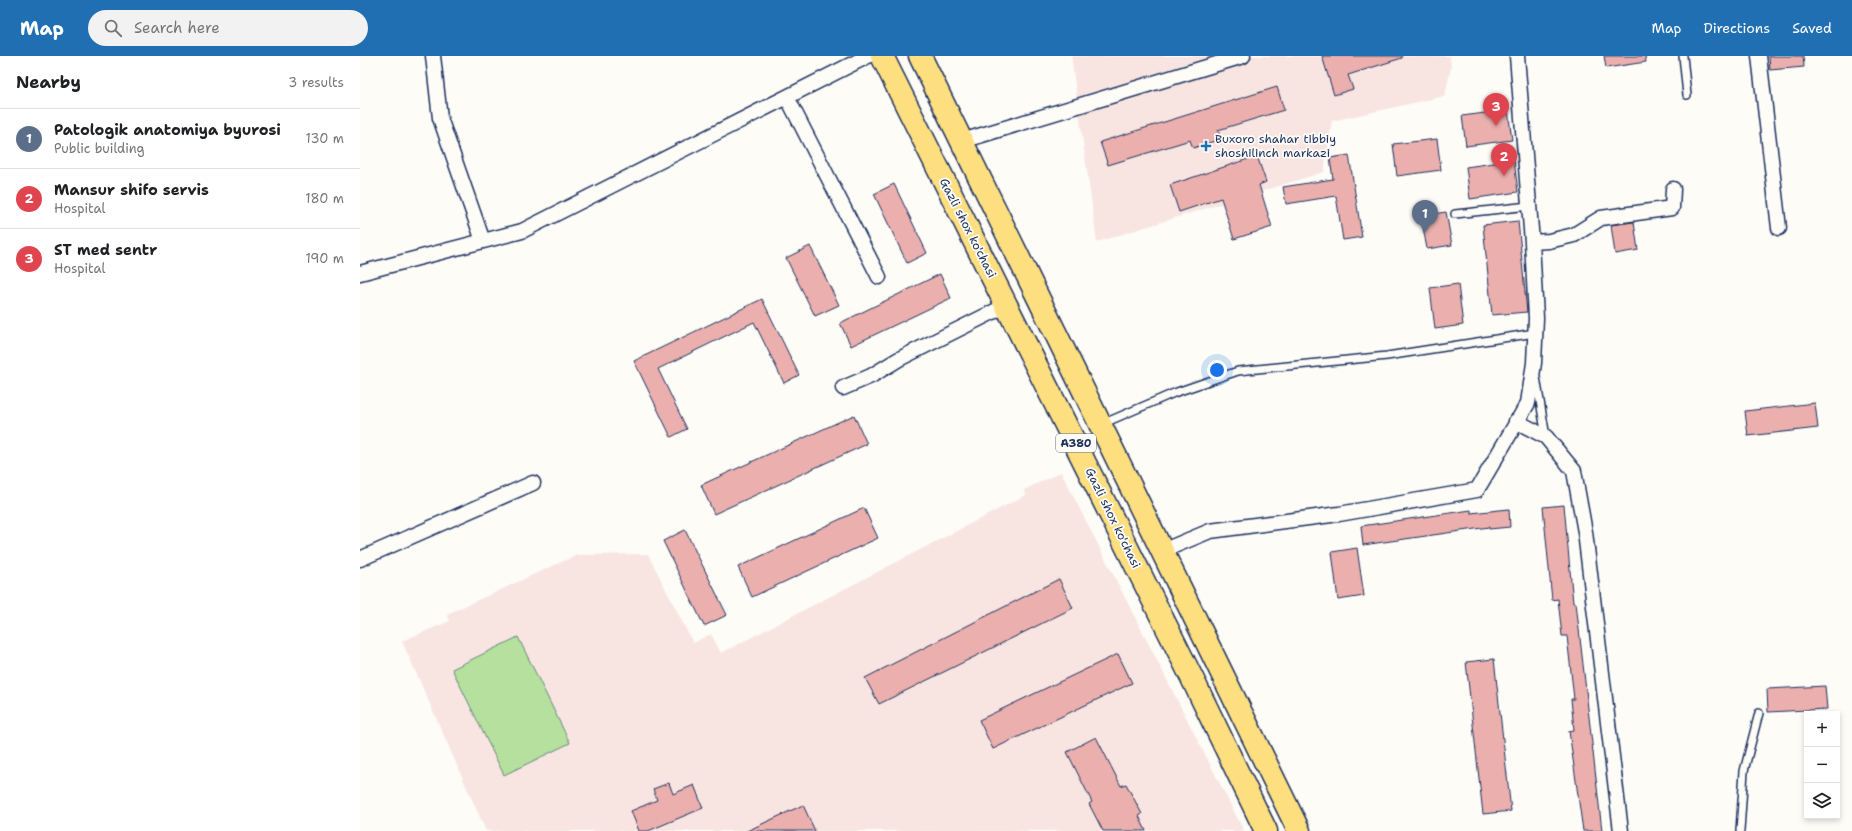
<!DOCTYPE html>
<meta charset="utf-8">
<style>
:root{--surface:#fff;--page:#f2f2f2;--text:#202124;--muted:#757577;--line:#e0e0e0;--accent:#1f6fb2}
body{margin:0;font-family:"Shantell Sans",sans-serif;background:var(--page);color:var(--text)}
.controls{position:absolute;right:12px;bottom:12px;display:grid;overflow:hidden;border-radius:0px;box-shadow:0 2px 6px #0003}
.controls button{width:36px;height:36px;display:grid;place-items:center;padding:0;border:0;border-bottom:1px solid var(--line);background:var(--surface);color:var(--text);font:20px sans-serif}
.you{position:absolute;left:857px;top:314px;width:14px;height:14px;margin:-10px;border:3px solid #fff;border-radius:50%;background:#1a73e8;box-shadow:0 0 0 6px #1a73e833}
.badge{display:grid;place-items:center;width:26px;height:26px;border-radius:50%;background:var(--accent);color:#fff;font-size:13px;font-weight:700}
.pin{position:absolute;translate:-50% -33px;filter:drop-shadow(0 1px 2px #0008)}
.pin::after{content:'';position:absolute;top:21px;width:14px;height:12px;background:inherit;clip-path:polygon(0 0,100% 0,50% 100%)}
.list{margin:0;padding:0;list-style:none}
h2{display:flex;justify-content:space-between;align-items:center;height:52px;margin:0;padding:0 16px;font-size:17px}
h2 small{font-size:13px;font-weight:400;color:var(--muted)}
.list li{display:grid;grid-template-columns:26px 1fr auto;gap:12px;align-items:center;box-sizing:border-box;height:60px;padding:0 16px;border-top:1px solid var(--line)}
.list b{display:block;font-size:15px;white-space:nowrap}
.list p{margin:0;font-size:13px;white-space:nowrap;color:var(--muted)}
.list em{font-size:13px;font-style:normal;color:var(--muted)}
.icon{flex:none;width:22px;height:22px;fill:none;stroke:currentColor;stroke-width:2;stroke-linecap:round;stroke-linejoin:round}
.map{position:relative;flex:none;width:1492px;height:775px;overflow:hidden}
header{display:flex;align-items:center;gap:24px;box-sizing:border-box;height:56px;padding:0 20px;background:var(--accent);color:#fff}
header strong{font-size:19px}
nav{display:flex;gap:22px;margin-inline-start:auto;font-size:14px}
.search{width:280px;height:36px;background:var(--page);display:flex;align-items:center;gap:10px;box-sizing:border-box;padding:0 14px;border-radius:22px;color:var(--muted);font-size:15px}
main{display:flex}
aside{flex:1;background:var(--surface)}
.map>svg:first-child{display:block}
</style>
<header>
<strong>Map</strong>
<div class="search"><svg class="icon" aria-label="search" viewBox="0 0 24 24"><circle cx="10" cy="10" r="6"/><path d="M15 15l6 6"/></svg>Search here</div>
<nav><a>Map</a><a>Directions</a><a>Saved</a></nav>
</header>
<main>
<aside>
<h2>Nearby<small>3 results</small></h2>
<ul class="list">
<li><span class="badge" style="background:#5c6f8a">1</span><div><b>Patologik anatomiya byurosi</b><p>Public building</p></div><em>130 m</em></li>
<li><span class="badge" style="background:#e0444e">2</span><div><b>Mansur shifo servis</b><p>Hospital</p></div><em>180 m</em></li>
<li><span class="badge" style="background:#e0444e">3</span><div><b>ST med sentr</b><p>Hospital</p></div><em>190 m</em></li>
</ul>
</aside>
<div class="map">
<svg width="1492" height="775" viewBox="0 0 1492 775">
<rect width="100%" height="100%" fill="#fdfcf7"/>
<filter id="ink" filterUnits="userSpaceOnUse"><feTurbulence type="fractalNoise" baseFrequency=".025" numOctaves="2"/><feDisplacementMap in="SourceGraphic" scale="8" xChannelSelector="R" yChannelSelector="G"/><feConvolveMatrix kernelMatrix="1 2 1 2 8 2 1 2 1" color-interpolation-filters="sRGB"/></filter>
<g filter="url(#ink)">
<path fill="#f8e5e1" d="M711,0H1090L1091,11L1085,40L972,65L964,116L737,186Z
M701,416L884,775H126L42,585L90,565L87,558L217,499L288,498L333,587L351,578L361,597L666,439L664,434Z"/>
<path fill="#b5e09d" stroke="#68887e" d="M158,581L210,687L144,719L92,613Z"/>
<path fill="#ebb0ad" stroke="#1b2f5e" d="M962,0H1042V2L988,19L993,33L974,39Z
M1244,0H1285L1286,6L1246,12Z
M1409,0H1443L1444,11L1410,14Z
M917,31L924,54L858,74L861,83L833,92L830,84L748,109L740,86Z
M1148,54L1152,84L1106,90L1102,60Z
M1077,83L1081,114L1037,120L1033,88Z
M989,99L1002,181L983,184L976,140L926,148L923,131L973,123L970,102Z
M897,100L906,126L899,129L912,171L874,183L861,142L819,156L810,129Z
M1154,104L1158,136L1110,143L1106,111Z
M534,128L567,197L547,207L514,138Z
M1086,156L1092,189L1067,193L1061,160Z
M1158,165L1167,256L1132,259L1123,169Z
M1274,166L1278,194L1255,198L1251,169Z
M450,190L479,249L455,260L426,202Z
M580,218L591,242L491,290L480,267Z
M1098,228L1103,269L1075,273L1070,232Z
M402,243L439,319L424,327L394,266L298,313L327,373L311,381L274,305Z
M1455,347L1458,372L1388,380L1385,355Z
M494,359L507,388L354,458L341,429Z
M1204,449L1213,547H1216L1242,775H1223L1209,675L1214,674L1211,643H1214L1207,580H1202L1198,543L1192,544L1183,451Z
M504,452L518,482L392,541L378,511Z
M1149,453L1150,471L1129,473V471L1003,489L1001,470L1111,454V457Z
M325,474L367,559L344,570L303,485Z
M997,492L1004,540L978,544L972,496Z
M699,523L713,552L519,648L505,622Z
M758,598L772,627L633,693L619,664Z
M1134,603L1151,755L1123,758L1106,606Z
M1465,630L1467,653L1408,656L1407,633Z
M736,681L761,730L766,728L782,758L779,760L786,775H743L729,748L732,746L707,696Z
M309,727L313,738L334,729L343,752L288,775H279L271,755L297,744L293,733Z
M443,749L455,775H387Z"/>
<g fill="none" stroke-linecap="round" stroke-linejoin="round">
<g stroke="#1b2f5e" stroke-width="10">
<path id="service" d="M1323,0L1327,39
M1095,158L1169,150
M1176,321L1186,381
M742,368L814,337L878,315L1027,300L1175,277
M1380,775L1384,715L1399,657"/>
</g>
<g stroke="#1b2f5e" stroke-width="17">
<path id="minor" d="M73,0L80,62L123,185
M1399,0L1419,172
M427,41L519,221
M602,85L883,0
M1172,186L1189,185L1214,179L1241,162L1312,152L1313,133
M0,217L162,175L508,0
M483,332L511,320L539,303L647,249
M1156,365L1186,381L1214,415L1225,476L1261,775
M802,495L850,475L979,458L1117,434L1168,347L1174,307L1176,262L1172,186L1157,0
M0,503L173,427"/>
</g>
<g stroke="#1b2f5e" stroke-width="25">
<path id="trunk" d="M522,0L832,622L906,775
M560,0L939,775"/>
</g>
<use href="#service" stroke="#fdfcf7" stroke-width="7"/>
<use href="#minor" stroke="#fdfcf7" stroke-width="14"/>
<use href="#trunk" stroke="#fedf80" stroke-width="22"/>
</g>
</g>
<path fill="#1f6fb2" stroke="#fdfcf7" stroke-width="1.5" d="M844 84h4v4h4v4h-4v4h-4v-4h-4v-4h4z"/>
<g text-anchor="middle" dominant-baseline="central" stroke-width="3.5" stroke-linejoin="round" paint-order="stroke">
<rect fill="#fdfcf7" stroke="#5f6c8c" stroke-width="1" x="696" y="378" width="40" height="18" rx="3"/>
<g font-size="11" font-weight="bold" fill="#1b2f5e">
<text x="716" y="387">A380</text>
</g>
<g font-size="12" fill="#1b2f5e" stroke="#fdfcf7" text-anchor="start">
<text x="855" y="83">Buxoro shahar tibbiy<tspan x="855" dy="14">shoshilinch markazi</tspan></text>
</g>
<g font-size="12" fill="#1b2f5e" stroke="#fdfcf7">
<text transform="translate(608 172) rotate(63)">Gazli shox ko'chasi</text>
<text transform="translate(753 462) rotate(64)">Gazli shox ko'chasi</text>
</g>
</g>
</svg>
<div class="controls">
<button>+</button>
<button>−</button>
<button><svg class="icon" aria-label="layers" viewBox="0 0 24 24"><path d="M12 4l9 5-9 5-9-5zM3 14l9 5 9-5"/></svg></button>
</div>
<div class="you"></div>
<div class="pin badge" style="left:1065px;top:177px;background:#5c6f8a">1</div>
<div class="pin badge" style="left:1144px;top:120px;background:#e0444e">2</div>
<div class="pin badge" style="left:1136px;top:70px;background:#e0444e">3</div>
</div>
</main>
